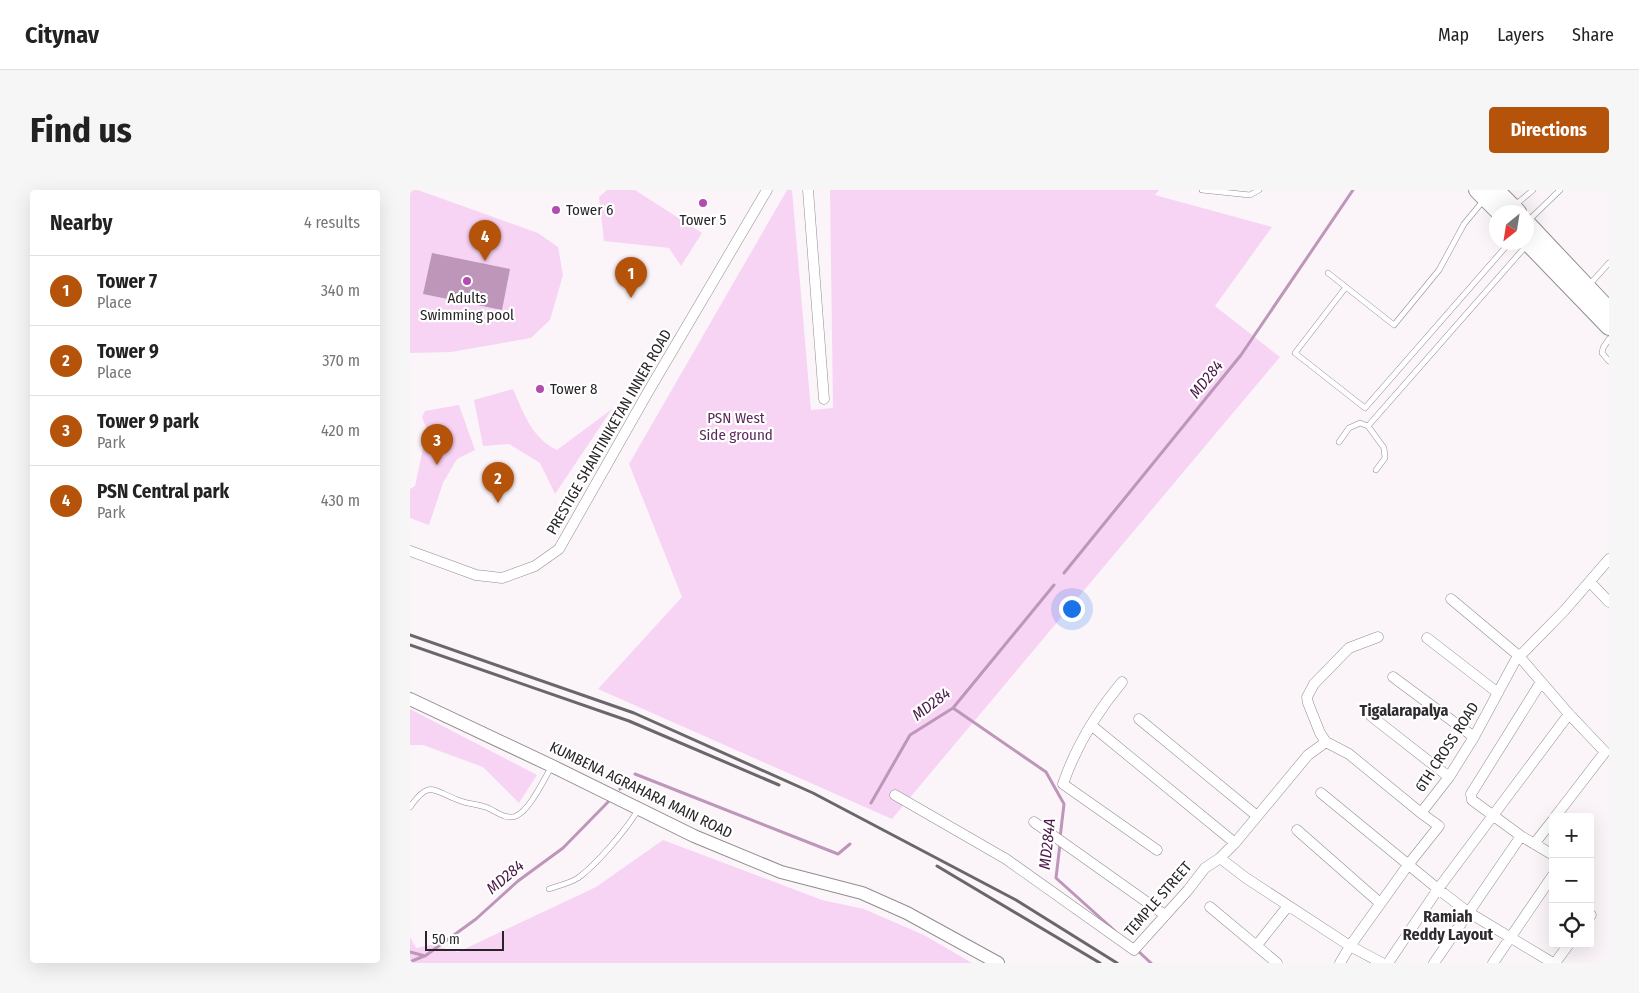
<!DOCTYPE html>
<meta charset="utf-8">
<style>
:root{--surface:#fff;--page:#f6f6f6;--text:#222;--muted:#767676;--line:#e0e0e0;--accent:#b45309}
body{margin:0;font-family:"Fira Sans Condensed",sans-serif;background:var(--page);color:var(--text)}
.controls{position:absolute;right:15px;bottom:15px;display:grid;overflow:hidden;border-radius:5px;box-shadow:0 5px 20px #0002}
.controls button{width:45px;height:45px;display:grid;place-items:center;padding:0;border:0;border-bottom:1px solid var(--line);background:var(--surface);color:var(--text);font:25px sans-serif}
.compass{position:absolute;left:1079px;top:15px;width:45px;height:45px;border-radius:50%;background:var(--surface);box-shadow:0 5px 20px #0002;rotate:210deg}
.scale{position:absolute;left:15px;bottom:12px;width:79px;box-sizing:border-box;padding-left:5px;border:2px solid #272527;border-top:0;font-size:14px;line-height:18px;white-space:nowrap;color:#272527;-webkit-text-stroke:4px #fff;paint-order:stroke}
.you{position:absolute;left:661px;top:418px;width:18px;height:18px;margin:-12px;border:4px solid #fff;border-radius:50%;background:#1a73e8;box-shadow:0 0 0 8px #1a73e833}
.badge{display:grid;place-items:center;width:32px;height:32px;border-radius:50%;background:var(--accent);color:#fff;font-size:16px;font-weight:700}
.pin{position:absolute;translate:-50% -41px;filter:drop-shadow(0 1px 2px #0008)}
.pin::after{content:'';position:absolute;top:26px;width:18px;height:15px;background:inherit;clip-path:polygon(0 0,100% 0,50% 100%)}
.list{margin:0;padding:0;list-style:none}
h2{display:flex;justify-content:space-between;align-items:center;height:65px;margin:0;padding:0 20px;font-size:21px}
h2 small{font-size:16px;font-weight:400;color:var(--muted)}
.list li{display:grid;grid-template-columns:32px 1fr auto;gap:15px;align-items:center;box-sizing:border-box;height:70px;padding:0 20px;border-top:1px solid var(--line)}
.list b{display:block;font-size:19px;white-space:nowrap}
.list p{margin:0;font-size:16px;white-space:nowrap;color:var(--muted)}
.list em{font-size:16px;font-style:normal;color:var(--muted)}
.icon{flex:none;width:28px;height:28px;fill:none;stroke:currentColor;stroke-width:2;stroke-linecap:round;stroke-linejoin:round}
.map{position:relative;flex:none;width:1199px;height:773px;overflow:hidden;border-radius:5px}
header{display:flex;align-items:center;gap:30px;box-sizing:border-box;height:70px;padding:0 25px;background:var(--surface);border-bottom:1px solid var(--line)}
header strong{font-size:24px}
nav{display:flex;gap:28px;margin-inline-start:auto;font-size:18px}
.intro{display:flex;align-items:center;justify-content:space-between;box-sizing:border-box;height:120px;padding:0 30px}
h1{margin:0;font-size:35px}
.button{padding:12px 22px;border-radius:5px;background:var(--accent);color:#fff;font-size:18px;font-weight:700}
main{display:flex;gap:30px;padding:0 30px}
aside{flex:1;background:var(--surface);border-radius:5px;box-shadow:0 5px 20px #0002}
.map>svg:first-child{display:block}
</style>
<header>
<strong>Citynav</strong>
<nav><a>Map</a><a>Layers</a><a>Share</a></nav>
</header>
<div class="intro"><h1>Find us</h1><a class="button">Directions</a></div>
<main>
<aside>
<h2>Nearby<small>4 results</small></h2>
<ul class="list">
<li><span class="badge">1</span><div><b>Tower 7</b><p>Place</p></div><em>340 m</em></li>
<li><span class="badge">2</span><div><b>Tower 9</b><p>Place</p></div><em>370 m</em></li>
<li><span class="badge">3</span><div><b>Tower 9 park</b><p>Park</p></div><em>420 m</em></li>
<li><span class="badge">4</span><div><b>PSN Central park</b><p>Park</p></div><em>430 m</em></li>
</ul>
</aside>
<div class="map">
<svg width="1199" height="773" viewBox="0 0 1199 773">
<rect width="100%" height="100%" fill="#fbf5fa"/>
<path fill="#f7d4f4" d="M0,0H8L128,43L148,57L153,85L140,130L121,148L41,162L0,163Z
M197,0H225L292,43L271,76L259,58L194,51L189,7Z
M377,0H382L401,220L423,218L420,0H749L745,5L862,37L805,116L870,167L482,629L188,499L272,407L219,274Z
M103,199C114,224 122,248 147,260L202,219L145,304L130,273L99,254L73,256L64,210Z
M49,215L65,260L47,269L33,293L19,335L0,328V299L5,296L17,240L12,227L15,221Z
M0,519L127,585L109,613L73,577L13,555H0Z
M253,650L412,710L454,719L514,745L562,773H0V747L6,758L21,755L48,762L186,697Z"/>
<path fill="#bd96ba" d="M22,63L100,79L92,120L13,104Z"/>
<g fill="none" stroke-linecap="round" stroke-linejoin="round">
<path stroke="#bd96ba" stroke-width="3" d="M654,383L831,165L943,0
M543,518L636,582L654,614L650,648
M225,584L428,664L440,654
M210,599L212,598
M461,613L500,545L543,518L644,395
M650,654L646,688L705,741
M727,760L741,773
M0,762L15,766L66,729L108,691L153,658L198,612
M0,772L14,766"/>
<g stroke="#918c90" stroke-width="6">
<path id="service" d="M792,0L840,5L849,0
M1104,16L1123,0
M1117,32L1150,0
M918,83L984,135L1029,80L1054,34L1073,11
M1179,95L1199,73
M936,97L885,163L955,218L1100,52
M1199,171L1192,163L1193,158L1199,149
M958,236L1116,56
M929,252L939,238L950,233L958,236L974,258L975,268L966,280
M0,617C20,589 23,601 48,610C57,614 68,614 78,618C87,622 96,630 106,626C120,620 134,589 142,576
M139,699C148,696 160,693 168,688C187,674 216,640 228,620"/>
</g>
<g stroke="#918c90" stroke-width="11">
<path id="minor" d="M398,0L414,209
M0,361L66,385L92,388L125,376L149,359L238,202L357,0
M1180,392L1199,412
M1041,409L1109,466L1159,524L1195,562L1145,627
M968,447L939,458L904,494L897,507L898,513L910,543L916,552L939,564L1011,623
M1017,448L1088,503
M983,487L1064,547
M712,492C687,522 666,556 653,594L747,660
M1131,492L1061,604L1062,610L1111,646L1143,665
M961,526L1039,587
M729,529L847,626
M681,535L825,653
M911,603L1028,699L1058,722L1143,773
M485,605L596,669L724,760L778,700L795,678L810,668L825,653L898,565L916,552
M624,632L755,725
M887,640L970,713
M1124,654L1143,630
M810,668L836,688L940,756L930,773
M800,717L867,773
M1180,725H1181
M847,755L878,716
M972,773L940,756L998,675L1029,636L1011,623L1039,587L1064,547L1105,471L1154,421L1199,369
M978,773L1028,699L1159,524
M1024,773L1111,646
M1083,773L1143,685
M1145,773L1159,754"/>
</g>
<g stroke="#918c90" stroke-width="14">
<path id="tertiary" d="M0,509L142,576L284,646L371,682L452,703L497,723L588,773"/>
</g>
<g stroke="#918c90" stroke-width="18">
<path id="primary" d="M1067,0L1089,22
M1086,0L1108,22
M1116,32L1199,120
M1116,51L1199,137"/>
</g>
<use href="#service" stroke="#fff" stroke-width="5"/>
<use href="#minor" stroke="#fff" stroke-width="10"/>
<use href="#tertiary" stroke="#fff" stroke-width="12"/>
<use href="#primary" stroke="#fff" stroke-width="16"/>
<path stroke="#6a676a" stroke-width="3" d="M0,445L224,523L403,603L606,710L707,773
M0,455L219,531L369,595
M527,676L690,773"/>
</g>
<g fill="#b34caf" stroke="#fff" stroke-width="2">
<circle cx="293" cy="13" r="5"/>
<circle cx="146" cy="20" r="5"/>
<circle cx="57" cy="91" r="5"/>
<circle cx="130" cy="199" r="5"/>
</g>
<g text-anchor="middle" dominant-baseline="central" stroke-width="4.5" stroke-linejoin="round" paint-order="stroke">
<g font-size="15" fill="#272527" stroke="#fff" text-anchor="start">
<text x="156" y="20">Tower 6</text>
<text x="293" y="30" text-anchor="middle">Tower 5</text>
<text x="57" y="108" text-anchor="middle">Adults<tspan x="57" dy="17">Swimming pool</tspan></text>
<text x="140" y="199">Tower 8</text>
</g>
<g font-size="15" fill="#5b2a59" stroke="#fff">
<text x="326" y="228">PSN West<tspan x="326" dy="17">Side ground</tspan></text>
</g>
<g font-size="15" fill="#272527" stroke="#fff">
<text transform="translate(199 242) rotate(-60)">PRESTIGE SHANTINIKETAN INNER ROAD</text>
<text transform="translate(1037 557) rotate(-57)">6TH CROSS ROAD</text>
<text transform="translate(231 600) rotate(26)">KUMBENA AGRAHARA MAIN ROAD</text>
<text transform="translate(748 709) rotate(-49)">TEMPLE STREET</text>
</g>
<g font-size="16" font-style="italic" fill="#4a1a48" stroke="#fff">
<text transform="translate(796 189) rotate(-51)">MD284</text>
<text transform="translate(521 514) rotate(-37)">MD284</text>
<text transform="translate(637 654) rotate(-84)">MD284A</text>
<text transform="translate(95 687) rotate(-40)">MD284</text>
</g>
<g font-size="16" font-weight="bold" fill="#2f2b2f" stroke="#fff">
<text x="994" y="520">Tigalarapalya</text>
<text x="1038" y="726">Ramiah<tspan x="1038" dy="18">Reddy Layout</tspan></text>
</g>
</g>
</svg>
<div class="controls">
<button>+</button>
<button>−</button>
<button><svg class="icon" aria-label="locate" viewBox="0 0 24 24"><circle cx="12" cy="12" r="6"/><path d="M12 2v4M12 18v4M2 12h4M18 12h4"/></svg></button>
</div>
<svg class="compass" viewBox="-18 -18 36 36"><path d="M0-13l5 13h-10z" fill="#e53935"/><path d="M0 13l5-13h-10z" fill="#767676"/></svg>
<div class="scale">50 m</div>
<div class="you"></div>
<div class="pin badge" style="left:221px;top:108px">1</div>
<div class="pin badge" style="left:88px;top:313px">2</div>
<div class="pin badge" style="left:27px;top:275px">3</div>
<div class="pin badge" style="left:75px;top:71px">4</div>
</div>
</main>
